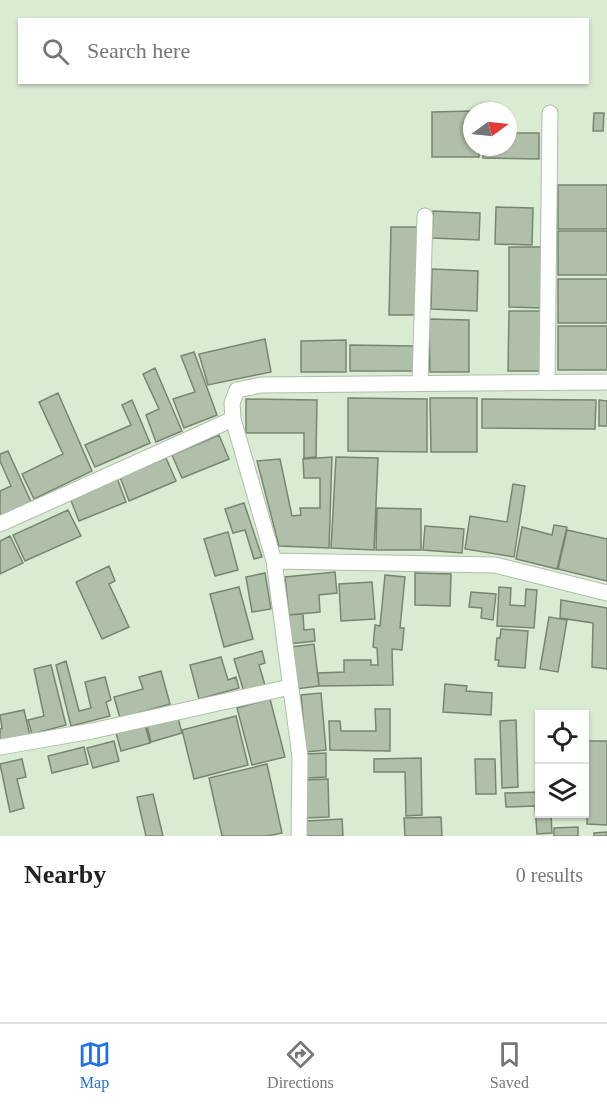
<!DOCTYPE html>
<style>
:root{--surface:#fff;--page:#f2f2f2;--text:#222;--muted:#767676;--line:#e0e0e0;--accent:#1a73e8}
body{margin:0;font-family:"Times New Roman",serif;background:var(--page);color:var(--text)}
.controls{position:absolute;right:18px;bottom:18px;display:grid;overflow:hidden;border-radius:0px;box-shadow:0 2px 4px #0004}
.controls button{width:54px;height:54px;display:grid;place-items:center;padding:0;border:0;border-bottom:2px solid var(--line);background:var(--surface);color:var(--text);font:30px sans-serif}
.compass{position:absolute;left:463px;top:102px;width:54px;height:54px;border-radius:50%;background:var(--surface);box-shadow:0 2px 4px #0004;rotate:75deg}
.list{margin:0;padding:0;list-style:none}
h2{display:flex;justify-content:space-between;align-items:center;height:78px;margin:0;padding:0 24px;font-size:26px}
h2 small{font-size:20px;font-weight:400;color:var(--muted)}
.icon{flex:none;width:33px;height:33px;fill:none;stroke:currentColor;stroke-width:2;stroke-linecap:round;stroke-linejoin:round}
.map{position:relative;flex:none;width:607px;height:836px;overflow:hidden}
.search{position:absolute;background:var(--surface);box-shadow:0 2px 4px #0004;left:18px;right:18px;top:18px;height:66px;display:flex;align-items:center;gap:15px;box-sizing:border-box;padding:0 21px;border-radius:0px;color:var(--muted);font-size:22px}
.sheet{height:186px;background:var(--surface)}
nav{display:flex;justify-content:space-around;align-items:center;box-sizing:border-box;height:84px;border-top:2px solid var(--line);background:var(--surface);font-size:16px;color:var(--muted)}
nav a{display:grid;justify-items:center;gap:3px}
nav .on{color:var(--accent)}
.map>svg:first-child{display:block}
</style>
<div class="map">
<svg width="607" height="836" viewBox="0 0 607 836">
<rect width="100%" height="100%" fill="#daebd4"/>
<path fill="#afbfa9" stroke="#778671" stroke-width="1.5" d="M472,111V147H479V157H432V112Z
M594,113H604L603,131H593Z
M508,133H539V159L483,158V147H508Z
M558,185H607V229H558Z
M496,207L533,208L532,245L495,244Z
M433,211L480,213L479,240L432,238Z
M391,227H418L417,315H389Z
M558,231H607V275H558Z
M509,247H541V308L509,307Z
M432,269L478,271L477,311L431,309Z
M558,279H607V323H558Z
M509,311H541L540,371H508Z
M429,319L469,320V372H430Z
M558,326H607V370H558Z
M265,339L271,372L208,385L199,354Z
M346,340V372H301V341Z
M350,345L415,346L414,371H350Z
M194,352L217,415L184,428L173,399L195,392L181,356Z
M155,368L182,431L156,442L146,415L159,409L143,374Z
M58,393L92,471L34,499L22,474L63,454L39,402Z
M348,398L427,399V452L348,451Z
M430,398H477V452H431Z
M246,399L317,400L316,457L304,458V433H246Z
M482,399L596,400L595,429L482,428Z
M132,400L150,443L95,467L85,445L131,425L122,405Z
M599,400L607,401V426H599Z
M219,435L229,459L182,478L172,455Z
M8,451L31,502L0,517V491L11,486L0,461V454Z
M332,457L329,548L279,546L257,461L280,459L292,516L301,515L300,508H320V478H304L303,459Z
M336,457L378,458L374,550L331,548Z
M166,458L176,481L129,501L120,477Z
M117,478L126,502L79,521L70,498Z
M513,484L525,486L514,557L465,549L470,516L507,522Z
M244,503L262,557L254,559L245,530L233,533L225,509Z
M377,508L421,509V550H376Z
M68,510L81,536L25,561L13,535Z
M554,525L567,527L557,569L516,559L522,527L552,535Z
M425,526L464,529L462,553L423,550Z
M567,530L607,539V581L558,569Z
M228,532L238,570L215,576L204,539Z
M10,536L23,563L0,574V541Z
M109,566L115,581L109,584L129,627L102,639L76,582Z
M335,572L337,593L319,595L320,612L289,615L285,577Z
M265,573L271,609L252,612L246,577Z
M415,573L451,574L450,606L415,605Z
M385,575L405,577L400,628H404L402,650L392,649L393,685L319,686L318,673L344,672V660H371V665H378L377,648L373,647L375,625L380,626Z
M372,582L375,619L341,621L339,584Z
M239,587L253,639L224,647L210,594Z
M499,587L511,588L510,605L525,606L526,589L537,590L534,628L497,626Z
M471,592L496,594L493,620L481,618L482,608L469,607Z
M561,600L607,608V669L592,667L593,623L560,618Z
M303,614L304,630L314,629L315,641L289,644L286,615Z
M549,617L567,620L558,672L540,669Z
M501,629L528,631L525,668L498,666L499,660H495L497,638H500Z
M314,644L319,686L296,689L291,647Z
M262,651L265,663L259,665L265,685L244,692L234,659Z
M221,657L228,680L236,677L239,688L199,699L190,665Z
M66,661L79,711L91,708L85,682L105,677L111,700L106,702L110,716L71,726L56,665Z
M51,665L66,725L32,734L28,720L44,716L34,669Z
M161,671L170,704L120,718L114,697L143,689L139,677Z
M445,684L467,686L466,691L492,693L491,715L443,712Z
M321,693L326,750L306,752L301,695Z
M270,699L285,757L252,765L237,708Z
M375,709H390V751L330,750L329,721H340L341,731H376Z
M24,710L30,736L0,743V729L2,728L0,715Z
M236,716L248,765L194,779L182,730Z
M178,718L182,733L151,742L147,726Z
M516,720L518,787L502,788L500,721Z
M145,725L150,743L121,751L116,733Z
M114,741L119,761L93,768L87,748Z
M588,741H607V825L587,824Z
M84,747L88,764L52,773L48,756Z
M326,753V777L307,778L306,754Z
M421,758L422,815L406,816L405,772H374V759Z
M22,759L26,777L17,779L24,808L10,812L0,764Z
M475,759H495L496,794H476Z
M267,764L282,833L267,836H222L209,778Z
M328,779L329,817L305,818L303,780Z
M540,792V814H551L552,833L537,834L535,806L506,807L505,793Z
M153,794L163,836H146L137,797Z
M441,817L442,836H405L404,818Z
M342,819L343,836H306V821Z
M578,827V836H554V828Z
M607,832V836H594V833Z"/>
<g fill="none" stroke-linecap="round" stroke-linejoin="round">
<g stroke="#aebea8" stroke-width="17">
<path id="street" d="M547,381L550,113
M420,383L425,216
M0,524L233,419
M274,561L495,565L607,593
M0,747L92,731L290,687
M299,836L300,757L274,561L233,419L232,403L237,390L261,385L607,382"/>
</g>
<use href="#street" stroke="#fff" stroke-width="15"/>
</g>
</svg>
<div class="controls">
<button><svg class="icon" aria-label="locate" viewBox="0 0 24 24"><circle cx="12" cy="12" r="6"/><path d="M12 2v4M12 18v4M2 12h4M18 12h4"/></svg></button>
<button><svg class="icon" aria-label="layers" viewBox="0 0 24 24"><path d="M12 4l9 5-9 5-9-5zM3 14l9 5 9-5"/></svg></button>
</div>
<svg class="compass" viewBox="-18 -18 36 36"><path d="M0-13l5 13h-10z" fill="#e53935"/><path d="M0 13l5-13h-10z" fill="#767676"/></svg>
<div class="search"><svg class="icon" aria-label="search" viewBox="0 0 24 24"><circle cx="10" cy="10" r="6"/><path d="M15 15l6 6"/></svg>Search here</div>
</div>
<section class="sheet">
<h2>Nearby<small>0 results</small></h2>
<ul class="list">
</ul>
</section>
<nav>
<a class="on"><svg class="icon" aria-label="map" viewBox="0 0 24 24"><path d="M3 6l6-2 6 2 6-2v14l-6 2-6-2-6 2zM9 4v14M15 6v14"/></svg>Map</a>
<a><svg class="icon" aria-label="directions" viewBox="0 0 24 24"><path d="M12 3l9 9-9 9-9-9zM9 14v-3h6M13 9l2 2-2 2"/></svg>Directions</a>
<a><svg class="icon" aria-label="saved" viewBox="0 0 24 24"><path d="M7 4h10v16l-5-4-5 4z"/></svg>Saved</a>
</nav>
